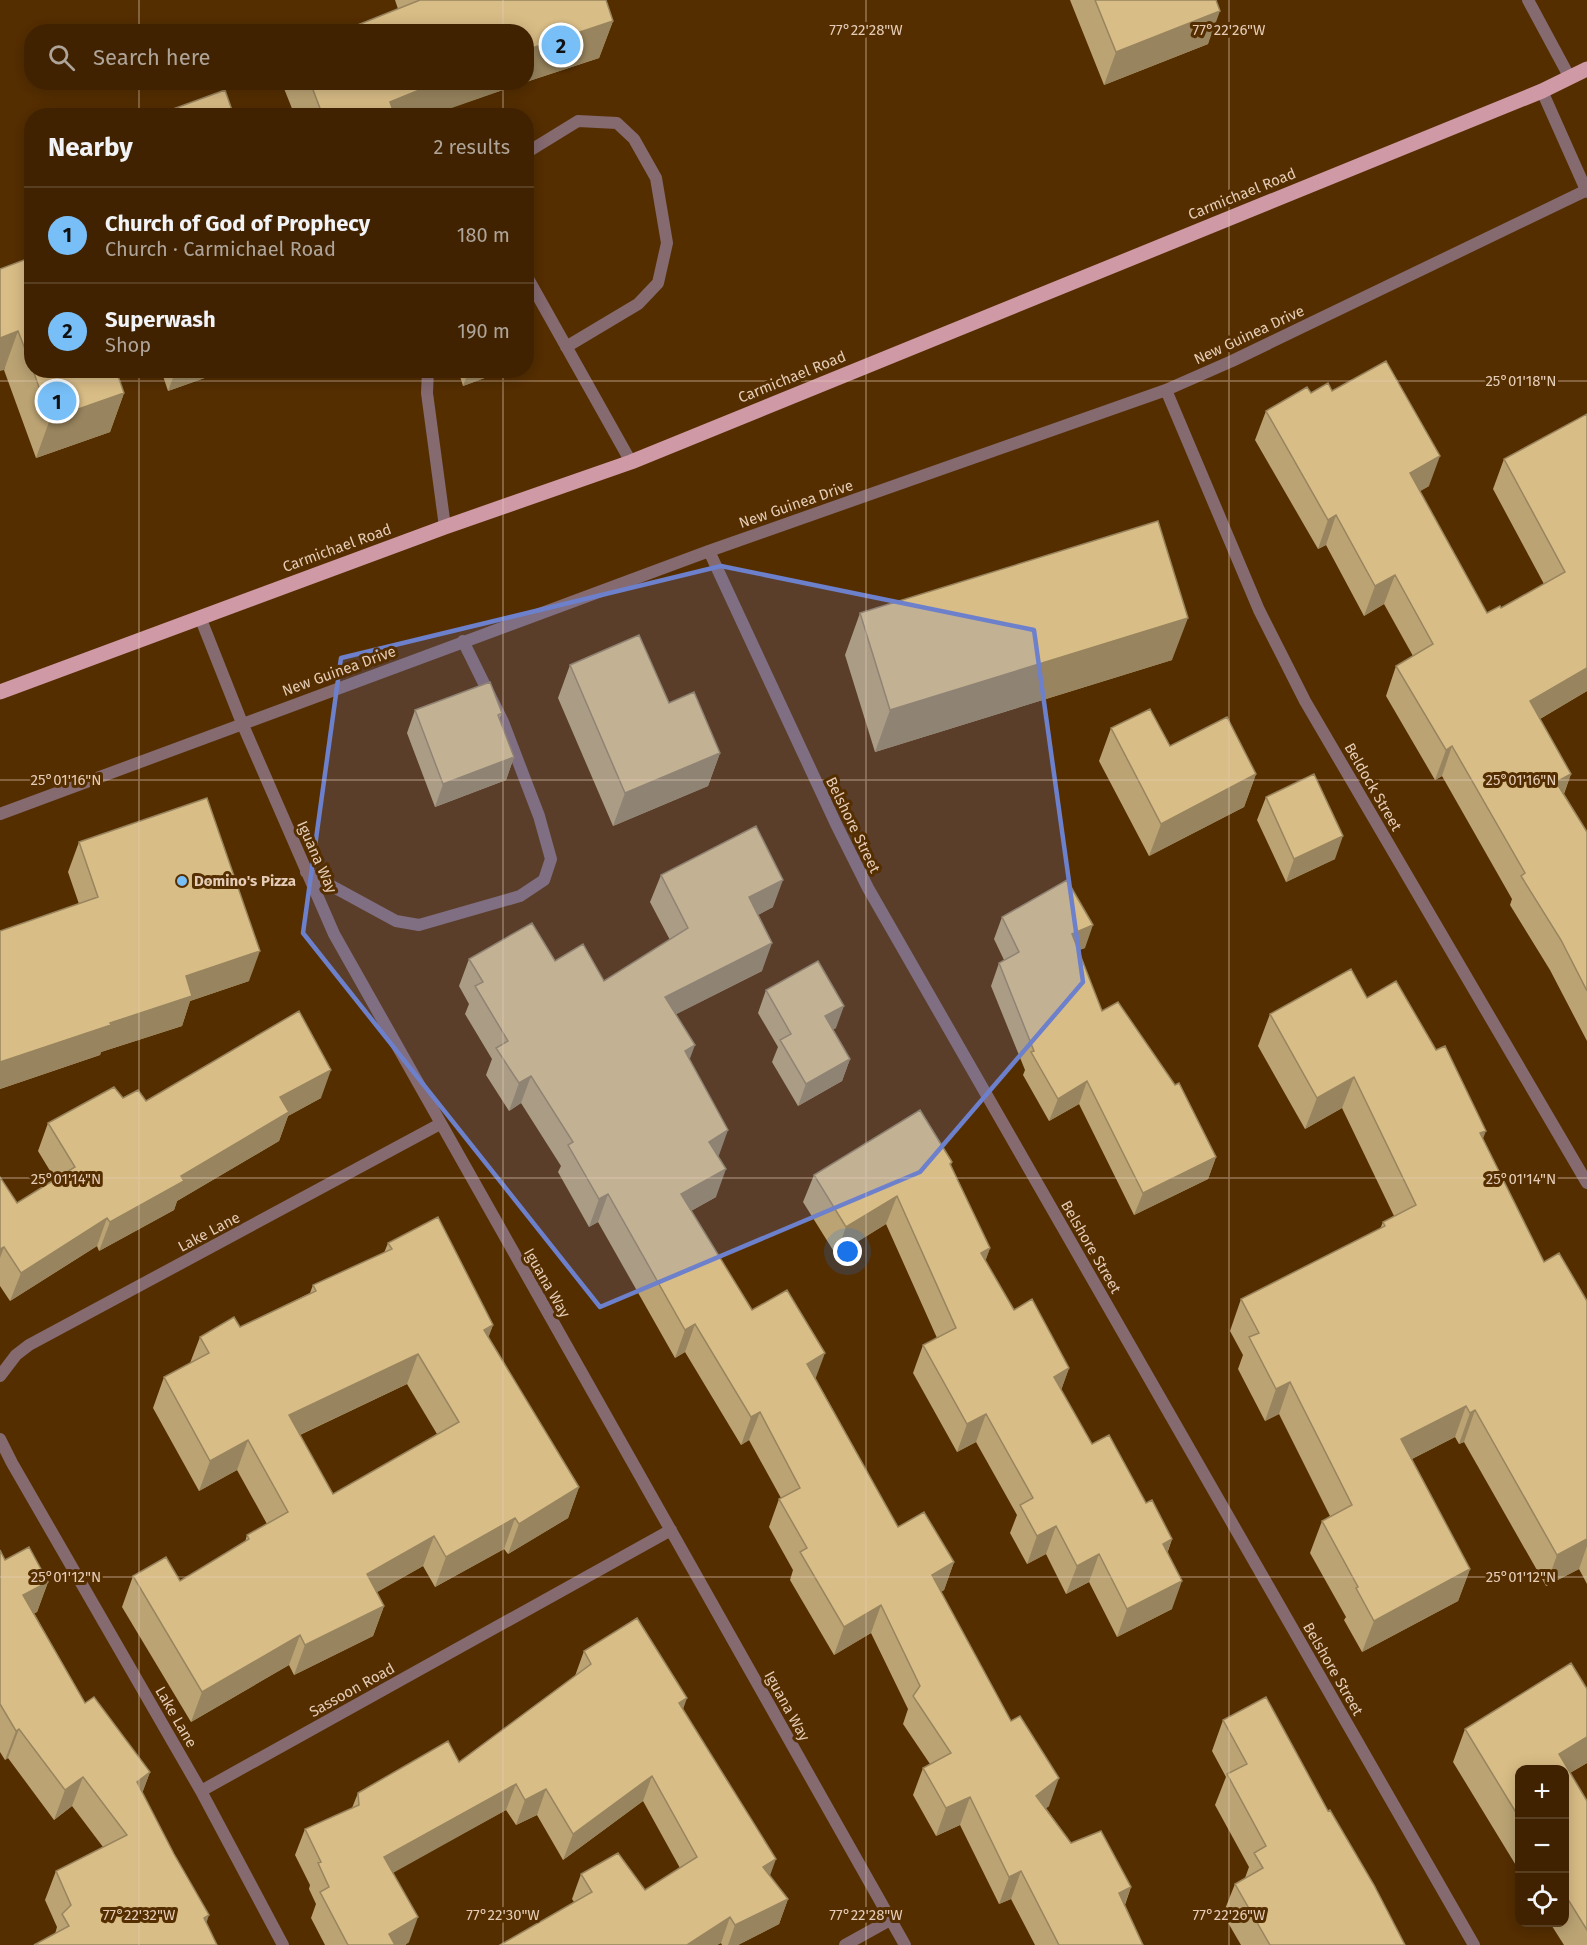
<!DOCTYPE html>
<meta charset="utf-8">
<style>
:root{--surface:#402200;--page:#472a0a;--text:#f1f3f6;--muted:#aea499;--line:#593f22;--accent:#78bff7}
body{margin:0;font-family:"Fira Sans",sans-serif;background:var(--page);color:var(--text)}
.controls{position:absolute;right:18px;bottom:18px;display:grid;overflow:hidden;border-radius:12px;box-shadow:0 3px 15px #0003}
.controls button{width:54px;height:54px;display:grid;place-items:center;padding:0;border:0;border-bottom:2px solid var(--line);background:var(--surface);color:var(--text);font:30px sans-serif}
.you{position:absolute;left:848px;top:1252px;width:21px;height:21px;margin:-15px;border:4px solid #fff;border-radius:50%;background:#1a73e8;box-shadow:0 0 0 9px #1a73e833}
.badge{display:grid;place-items:center;width:39px;height:39px;border-radius:50%;background:var(--accent);color:#111;font-size:20px;font-weight:700}
.pin{position:absolute;translate:-50% -50%;border:3px solid #fff;box-shadow:0 2px 6px #0006}
.list{margin:0;padding:0;list-style:none}
h2{display:flex;justify-content:space-between;align-items:center;height:78px;margin:0;padding:0 24px;font-size:26px}
h2 small{font-size:20px;font-weight:400;color:var(--muted)}
.list li{display:grid;grid-template-columns:39px 1fr auto;gap:18px;align-items:center;box-sizing:border-box;height:96px;padding:0 24px;border-top:2px solid var(--line)}
.list b{display:block;font-size:22px;white-space:nowrap}
.list p{margin:0;font-size:20px;white-space:nowrap;color:var(--muted)}
.list em{font-size:20px;font-style:normal;color:var(--muted)}
.icon{flex:none;width:33px;height:33px;fill:none;stroke:currentColor;stroke-width:2;stroke-linecap:round;stroke-linejoin:round}
.map{position:relative;flex:none;width:1587px;height:1945px;overflow:hidden}
.search{position:absolute;background:var(--surface);box-shadow:0 3px 15px #0003;left:24px;top:24px;width:510px;height:66px;display:flex;align-items:center;gap:15px;box-sizing:border-box;padding:0 21px;border-radius:24px;color:var(--muted);font-size:22px}
.panel{position:absolute;background:var(--surface);box-shadow:0 3px 15px #0003;left:24px;top:108px;width:510px;height:270px;border-radius:24px}
.map>svg:first-child{display:block}
</style>
<div class="map">
<svg width="1587" height="1945" viewBox="0 0 1587 1945">
<rect width="100%" height="100%" fill="#552e00"/>
<g fill="none" stroke-linecap="round" stroke-linejoin="round">
<path stroke="#856a70" stroke-width="12" d="M1528,0L1570,78
M526,153L578,121L617,123L634,139L656,178L667,243L658,283L638,304L566,347
M526,275L631,462
M428,370L427,393L445,527"/>
<path stroke="#856a70" stroke-width="12" d="M1542,91L1587,192
M1166,390L1259,610L1305,701L1587,1183
M709,551L836,824L868,888L1474,1945
M200,617L242,723L334,934L905,1945
M0,814L709,551L1166,390L1232,361L1587,190
M306,872L396,921L419,925L520,896L544,880L551,859L539,816L503,722L463,641
M0,1376L16,1355L29,1345L440,1124
M0,1439L12,1463L201,1791L283,1945
M201,1791L671,1530
M845,1945L890,1920"/>
<path stroke="#cf99a6" stroke-width="15" d="M0,692L445,527L631,462L1542,91L1587,69"/>
</g>
<path fill="#bba373" fill-rule="evenodd" d="M395,0H606L613,21L599,58L526,82V32L398,9Z
M1070,0H1216L1208,44L1104,85Z
M284,82H526L429,115L295,116L283,86Z
M32,257V370H116L124,393L110,432L36,458L4,370Z
M161,370H227L168,391Z
M458,370H506L463,386Z
M1332,391L1429,486L1420,491L1487,613L1501,608L1544,584L1493,489L1504,459L1587,414V691L1540,719L1571,774L1564,794L1587,832V1041L1550,970L1510,905L1512,899L1442,776L1435,780L1386,696L1396,666L1413,656L1384,604L1364,616L1326,545L1318,549L1255,440L1266,411L1311,393Z
M860,613L1172,660L875,752L845,655Z
M570,665L669,703L720,753L708,786L613,826L558,698Z
M415,710L502,713L499,719L514,757L506,780L435,807L407,733Z
M1111,728L1256,774L1244,807L1149,856L1099,761Z
M1266,797L1335,859L1286,882L1257,820Z
M79,842L249,981L190,1001L182,1026L101,1052L100,1055L0,1089V931L79,904L68,872Z
M661,875L773,907L758,915L762,971L676,1014L718,1157L716,1197L691,1211L752,1310L816,1379L898,1527L954,1562L944,1590L941,1592L1049,1806L1046,1808L1071,1843L1131,1887L1125,1905L1143,1945H1035L1011,1899L999,1904L960,1825L936,1836L913,1795L923,1768L930,1764L903,1724L908,1709L871,1633L834,1655L790,1580L793,1570L769,1527L779,1499L781,1498L749,1440L741,1445L685,1352L675,1358L598,1222L589,1227L558,1172L561,1166L521,1103L509,1111L486,1075L492,1059L465,1014L469,1004L459,986L469,959L555,961L604,981L670,940L650,902Z
M1002,917L1085,948L1078,950L1102,1011L1216,1157L1208,1179L1134,1215L1079,1104L1049,1121L1023,1075L1025,1070L991,986L999,963L1004,960L994,939Z
M766,990L836,1028L833,1029L850,1059L842,1081L798,1106L772,1062L778,1047L758,1013Z
M1367,998L1483,1139L1544,1262L1587,1301V1584L1579,1569L1546,1586L1464,1442L1459,1444L1455,1437L1412,1459L1470,1569L1458,1601L1362,1652L1344,1620L1346,1617L1310,1553L1322,1521L1330,1516L1279,1414L1265,1421L1238,1369L1243,1355L1230,1331L1241,1299L1380,1229L1383,1222L1394,1216L1342,1108L1305,1129L1258,1046L1270,1014Z
M123,1098L146,1101L321,1098L288,1116L279,1141L177,1201L174,1210L99,1251L97,1246L10,1301L0,1286V1177L17,1203L55,1179L38,1151L48,1123Z
M952,1162L951,1165L990,1248L985,1261L1014,1310L1069,1368L1061,1390L1092,1444L1146,1503L1172,1539L1168,1551L1172,1609L1117,1637L1089,1582L1066,1594L1046,1554L1027,1564L1010,1533L1017,1515L976,1442L957,1452L913,1373L923,1345L937,1338L886,1224L836,1255L803,1202L814,1175Z
M388,1243L493,1325L488,1337L579,1487L568,1518L508,1554L504,1549L435,1587L423,1566L377,1592L384,1606L373,1636L294,1675L289,1665L191,1722L122,1607L133,1576L180,1581L245,1542L247,1535L267,1524L237,1470L199,1491L153,1408L164,1377L190,1363L200,1337L240,1327L310,1293L313,1285L384,1253ZM407,1384L437,1434L333,1494L300,1435Z
M0,1550L5,1560L48,1582L37,1612L34,1613L85,1703L150,1772L142,1793L174,1854L209,1915L55,1934L57,1927L45,1900L56,1871L103,1847L72,1806L54,1820L8,1758L5,1760L0,1752Z
M584,1651L683,1709L770,1876L788,1899L779,1924L738,1945H722L721,1943L717,1945H500L574,1902L572,1899L581,1874L645,1890L680,1868L643,1801L563,1860L537,1815L516,1825L506,1810L393,1872L409,1942L405,1945H325L311,1918L316,1904L309,1889L310,1885L295,1855L305,1829L352,1808L358,1793L459,1762L575,1676Z
M1587,1689V1763L1570,1773L1587,1801V1945H1564L1550,1923H1564V1770H1520V1872L1453,1762L1465,1729Z
M1223,1720L1328,1811L1405,1945H1241L1223,1914L1235,1884L1245,1878L1249,1867L1215,1805L1226,1777L1212,1751Z"/>
<path fill="#98845e" d="M1220,11L1208,44L1104,85L1116,52Z
M613,21L599,58L526,82V50Z
M526,82L429,116H385L390,102L439,83Z
M18,331L4,370L0,371V338Z
M176,370H227L168,391Z
M469,370H506L463,386Z
M124,393L110,432L36,458L50,419Z
M1440,456L1429,486L1400,503L1410,473Z
M1336,515L1326,545L1318,549L1328,520Z
M1395,575L1384,604L1364,616L1375,586Z
M1188,618L1172,660L875,752L890,710Z
M1587,668V691L1519,731L1530,701Z
M1452,746L1442,776L1435,780L1446,750Z
M720,753L708,786L613,826L625,793Z
M514,757L506,780L435,807L443,784Z
M1256,774L1244,807L1149,856L1161,824Z
M1571,774L1560,803L1556,782Z
M1343,836L1335,859L1286,882L1294,859Z
M783,880L773,907L739,925L749,897Z
M1093,925L1085,948L1064,956L1072,934Z
M772,943L762,971L655,1025L665,997Z
M260,951L249,981L190,1001L182,1026L101,1052L100,1055L0,1089V1062L110,1023L186,976Z
M844,1006L836,1028L817,1039L825,1016Z
M695,1045L685,1072V1051Z
M850,1059L842,1081L798,1106L806,1084Z
M331,1070L321,1098L288,1116L279,1141L177,1201L174,1210L99,1251L110,1222L280,1097Z
M531,1076L521,1103L509,1111L519,1083Z
M1354,1077L1342,1108L1305,1129L1317,1098Z
M1087,1081L1079,1104L1049,1121L1058,1099Z
M728,1130L718,1158L709,1142Z
M1486,1131L1474,1162L1480,1133Z
M1216,1157L1208,1179L1134,1215L1143,1193Z
M726,1169L716,1197L671,1222L681,1194Z
M608,1194L598,1222L589,1227L599,1199Z
M897,1196L886,1224L836,1255L846,1227Z
M107,1218L97,1246L10,1301L21,1273Z
M4,1247L0,1258V1249Z
M990,1248L980,1276L981,1253Z
M695,1324L685,1352L675,1358L685,1330Z
M493,1325L482,1355L484,1330Z
M825,1353L815,1380L807,1364Z
M418,1354L407,1384L278,1445L289,1415Z
M1069,1368L1059,1396L1054,1377Z
M1290,1382L1279,1414L1265,1421L1276,1389Z
M1466,1406L1455,1437L1390,1470L1401,1439Z
M1475,1410L1464,1442L1459,1444L1470,1413Z
M760,1412L749,1440L741,1445L751,1417Z
M986,1414L976,1442L957,1452L967,1424Z
M248,1440L237,1470L199,1491L210,1461Z
M579,1487L568,1518L508,1554L519,1524Z
M515,1518L504,1549L435,1587L446,1557Z
M1056,1526L1046,1554L1027,1564L1037,1536Z
M434,1536L423,1566L356,1604L367,1574Z
M1172,1539L1162,1567L1163,1544Z
M1587,1539V1546L1579,1569L1546,1586L1557,1555Z
M1099,1554L1089,1582L1066,1594L1077,1566Z
M954,1562L944,1590L922,1603L932,1575Z
M1470,1569L1458,1601L1362,1652L1374,1621Z
M1182,1581L1172,1609L1117,1637L1127,1609Z
M48,1582L37,1612L13,1625L23,1595Z
M881,1605L871,1633L834,1655L844,1627Z
M384,1606L373,1636L294,1675L305,1645Z
M300,1635L289,1665L191,1722L202,1692Z
M687,1698L678,1724L679,1703Z
M19,1729L8,1758L5,1760L16,1731Z
M1587,1737V1763L1564,1776L1559,1754Z
M150,1772L139,1802L137,1782Z
M652,1776L643,1801L563,1860L573,1834Z
M83,1777L72,1806L54,1820L65,1790Z
M1059,1778L1049,1806L1026,1824L1036,1796Z
M516,1784L506,1810L375,1883L384,1857Z
M546,1789L537,1815L516,1825L525,1800Z
M970,1797L960,1825L936,1836L946,1808Z
M776,1859L767,1884L763,1867Z
M1021,1871L1011,1899L999,1904L1009,1877Z
M1131,1887L1121,1914L1119,1893Z
M788,1899L779,1924L738,1945H728L735,1925Z
M209,1915L199,1945L204,1918Z
M418,1917L409,1942L405,1945H385L389,1934Z
M730,1917L721,1943L717,1945H687Z"/>
<path fill="#d9bd86" stroke="#98845e" stroke-width="1.5" fill-rule="evenodd" d="M420,0H606L613,21L526,50V32H340Z
M1095,0H1216L1220,11L1116,52Z
M310,82H439L390,102L395,116H323Z
M225,90L234,116H154Z
M32,257V367L18,331L0,338V269Z
M1386,361L1440,456L1410,473L1487,613L1500,606L1501,608L1565,572L1504,459L1587,414V668L1530,701L1571,774L1556,782L1587,832V991L1561,940L1521,876L1525,873L1452,746L1446,750L1396,666L1433,644L1395,575L1375,586L1336,515L1328,520L1266,411L1307,387L1311,393L1328,383L1332,391Z
M33,370H116L124,393L50,419Z
M1158,521L1188,618L890,710L860,613Z
M639,635L669,703L694,692L720,753L625,793L570,665Z
M490,682L502,713L498,715L514,757L443,784L415,710Z
M1150,709L1170,746L1227,717L1256,774L1161,824L1111,728Z
M1314,774L1343,836L1294,859L1266,797Z
M207,798L260,951L186,976L192,996L110,1023L111,1025L0,1062V931L98,897L79,842Z
M756,826L783,880L749,897L772,943L665,997L695,1045L685,1051L728,1130L709,1142L726,1169L681,1194L752,1310L787,1290L825,1353L807,1364L898,1527L924,1512L954,1562L932,1575L1011,1721L1020,1716L1059,1778L1036,1796L1071,1843L1101,1831L1131,1887L1119,1893L1143,1945H1059L1021,1871L1009,1877L970,1797L946,1808L923,1768L951,1753L913,1696L920,1686L881,1605L844,1627L800,1552L807,1548L779,1499L800,1488L760,1412L751,1417L695,1324L685,1330L608,1194L599,1199L568,1145L573,1142L531,1076L519,1083L496,1048L508,1041L475,986L483,982L469,959L532,923L555,961L583,944L604,981L688,928L661,875Z
M1067,880L1093,925L1072,934L1102,1011L1118,1002L1175,1085L1179,1083L1216,1157L1143,1193L1087,1081L1058,1099L1031,1052L1034,1051L999,963L1019,952L1002,917Z
M818,961L844,1006L825,1016L850,1059L806,1084L780,1040L791,1034L766,990Z
M1351,969L1367,998L1396,981L1436,1050L1445,1046L1486,1131L1480,1133L1544,1262L1559,1253L1587,1301V1539L1557,1555L1475,1410L1470,1413L1466,1406L1401,1439L1470,1569L1374,1621L1356,1588L1358,1587L1322,1521L1352,1505L1290,1382L1276,1389L1249,1337L1259,1333L1241,1299L1385,1226L1383,1222L1416,1205L1354,1077L1317,1098L1270,1014Z
M299,1011L331,1070L280,1097L289,1112L181,1176L184,1181L110,1222L107,1218L21,1273L4,1247L0,1249V1177L17,1203L75,1167L48,1123L114,1087L123,1098L138,1090L146,1101Z
M920,1110L952,1162L950,1164L990,1248L981,1253L1014,1310L1032,1299L1069,1368L1054,1377L1092,1444L1109,1435L1146,1503L1152,1500L1172,1539L1163,1544L1182,1581L1127,1609L1099,1554L1077,1566L1056,1526L1037,1536L1020,1505L1033,1498L986,1414L967,1424L923,1345L956,1328L897,1196L846,1227L814,1175Z
M438,1217L493,1325L484,1330L579,1487L519,1524L515,1518L446,1557L434,1536L367,1574L384,1606L305,1645L300,1635L202,1692L133,1576L166,1557L180,1581L249,1539L247,1535L288,1512L248,1440L210,1461L164,1377L209,1353L200,1337L234,1317L240,1327L316,1291L313,1285L392,1249L388,1243ZM418,1354L459,1422L333,1494L289,1415Z
M29,1547L48,1582L23,1595L85,1703L94,1697L150,1772L137,1782L174,1854L209,1915L204,1918L217,1945H34L69,1926L62,1914L71,1905L56,1871L127,1835L83,1777L65,1790L19,1729L16,1731L0,1704V1550L5,1560Z
M637,1618L687,1698L679,1703L776,1859L763,1867L788,1899L735,1925L730,1917L687,1945H500L592,1892L581,1874L618,1853L645,1890L697,1857L652,1776L573,1834L546,1789L525,1800L516,1784L384,1857L418,1917L389,1934L395,1945H348L320,1892L329,1887L318,1863L321,1862L305,1829L359,1805L358,1793L448,1741L459,1762L591,1664L584,1651Z
M1571,1663L1587,1689V1737L1559,1754L1587,1801V1930L1564,1893V1770H1520V1819L1465,1729Z
M1266,1697L1328,1811L1330,1810L1374,1885L1405,1945H1270L1235,1884L1263,1868L1254,1853L1266,1846L1227,1774L1247,1764L1223,1720Z"/>
<path fill="#6d80cb" fill-opacity="0.2" stroke="#6d80cb" stroke-width="4.5" stroke-linejoin="round" d="M721,566L1034,630L1083,982L920,1172L600,1307L303,933L341,658Z"/>
<path fill="none" stroke="#e4ccb7" stroke-width="1.5" stroke-opacity="0.45" d="M139,0V32M503,0V32M866,0V1945M1229,0V1945M139,82V116M503,82V116M139,370V1945M503,370V1945M0,381H1587M0,780H1587M0,1178H1587M0,1577H1587"/>
<circle fill="#78bff7" stroke="#552e00" stroke-width="2" cx="182" cy="881" r="6"/>
<g text-anchor="middle" dominant-baseline="central" stroke-width="6" stroke-linejoin="round" paint-order="stroke">
<g font-size="15" fill="#e4ccb7" stroke="#552e00">
<text transform="translate(1242 194) rotate(-22)">Carmichael Road</text>
<text transform="translate(1249 335) rotate(-25)">New Guinea Drive</text>
<text transform="translate(792 377) rotate(-22)">Carmichael Road</text>
<text transform="translate(796 504) rotate(-19)">New Guinea Drive</text>
<text transform="translate(337 548) rotate(-20)">Carmichael Road</text>
<text transform="translate(339 671) rotate(-20)">New Guinea Drive</text>
<text transform="translate(1373 787) rotate(60)">Beldock Street</text>
<text transform="translate(853 825) rotate(64)">Belshore Street</text>
<text transform="translate(317 857) rotate(66)">Iguana Way</text>
<text transform="translate(209 1232) rotate(-28)">Lake Lane</text>
<text transform="translate(1091 1247) rotate(60)">Belshore Street</text>
<text transform="translate(547 1283) rotate(60)">Iguana Way</text>
<text transform="translate(1333 1669) rotate(60)">Belshore Street</text>
<text transform="translate(352 1690) rotate(-29)">Sassoon Road</text>
<text transform="translate(787 1706) rotate(61)">Iguana Way</text>
<text transform="translate(176 1717) rotate(60)">Lake Lane</text>
</g>
<g font-size="15" font-weight="bold" fill="#e4ccb7" stroke="#552e00" text-anchor="start">
<text x="194" y="881">Domino's Pizza</text>
</g>
</g>
<g font-size="15" text-anchor="middle" fill="#e4ccb7" stroke="#552e00" stroke-width="6" stroke-linejoin="round" paint-order="stroke">
<text x="866" y="35">77°22'28"W</text>
<text x="1229" y="35">77°22'26"W</text>
<text x="1521" y="386">25°01'18"N</text>
<text x="66" y="785">25°01'16"N</text>
<text x="1521" y="785">25°01'16"N</text>
<text x="66" y="1184">25°01'14"N</text>
<text x="1521" y="1184">25°01'14"N</text>
<text x="66" y="1582">25°01'12"N</text>
<text x="1521" y="1582">25°01'12"N</text>
<text x="139" y="1920">77°22'32"W</text>
<text x="503" y="1920">77°22'30"W</text>
<text x="866" y="1920">77°22'28"W</text>
<text x="1229" y="1920">77°22'26"W</text>
</g>
</svg>
<div class="controls">
<button>+</button>
<button>−</button>
<button><svg class="icon" aria-label="locate" viewBox="0 0 24 24"><circle cx="12" cy="12" r="6"/><path d="M12 2v4M12 18v4M2 12h4M18 12h4"/></svg></button>
</div>
<div class="you"></div>
<div class="pin badge" style="left:57px;top:401px">1</div>
<div class="pin badge" style="left:561px;top:45px">2</div>
<div class="search"><svg class="icon" aria-label="search" viewBox="0 0 24 24"><circle cx="10" cy="10" r="6"/><path d="M15 15l6 6"/></svg>Search here</div>
<section class="panel">
<h2>Nearby<small>2 results</small></h2>
<ul class="list">
<li><span class="badge">1</span><div><b>Church of God of Prophecy</b><p>Church · Carmichael Road</p></div><em>180 m</em></li>
<li><span class="badge">2</span><div><b>Superwash</b><p>Shop</p></div><em>190 m</em></li>
</ul>
</section>
</div>
